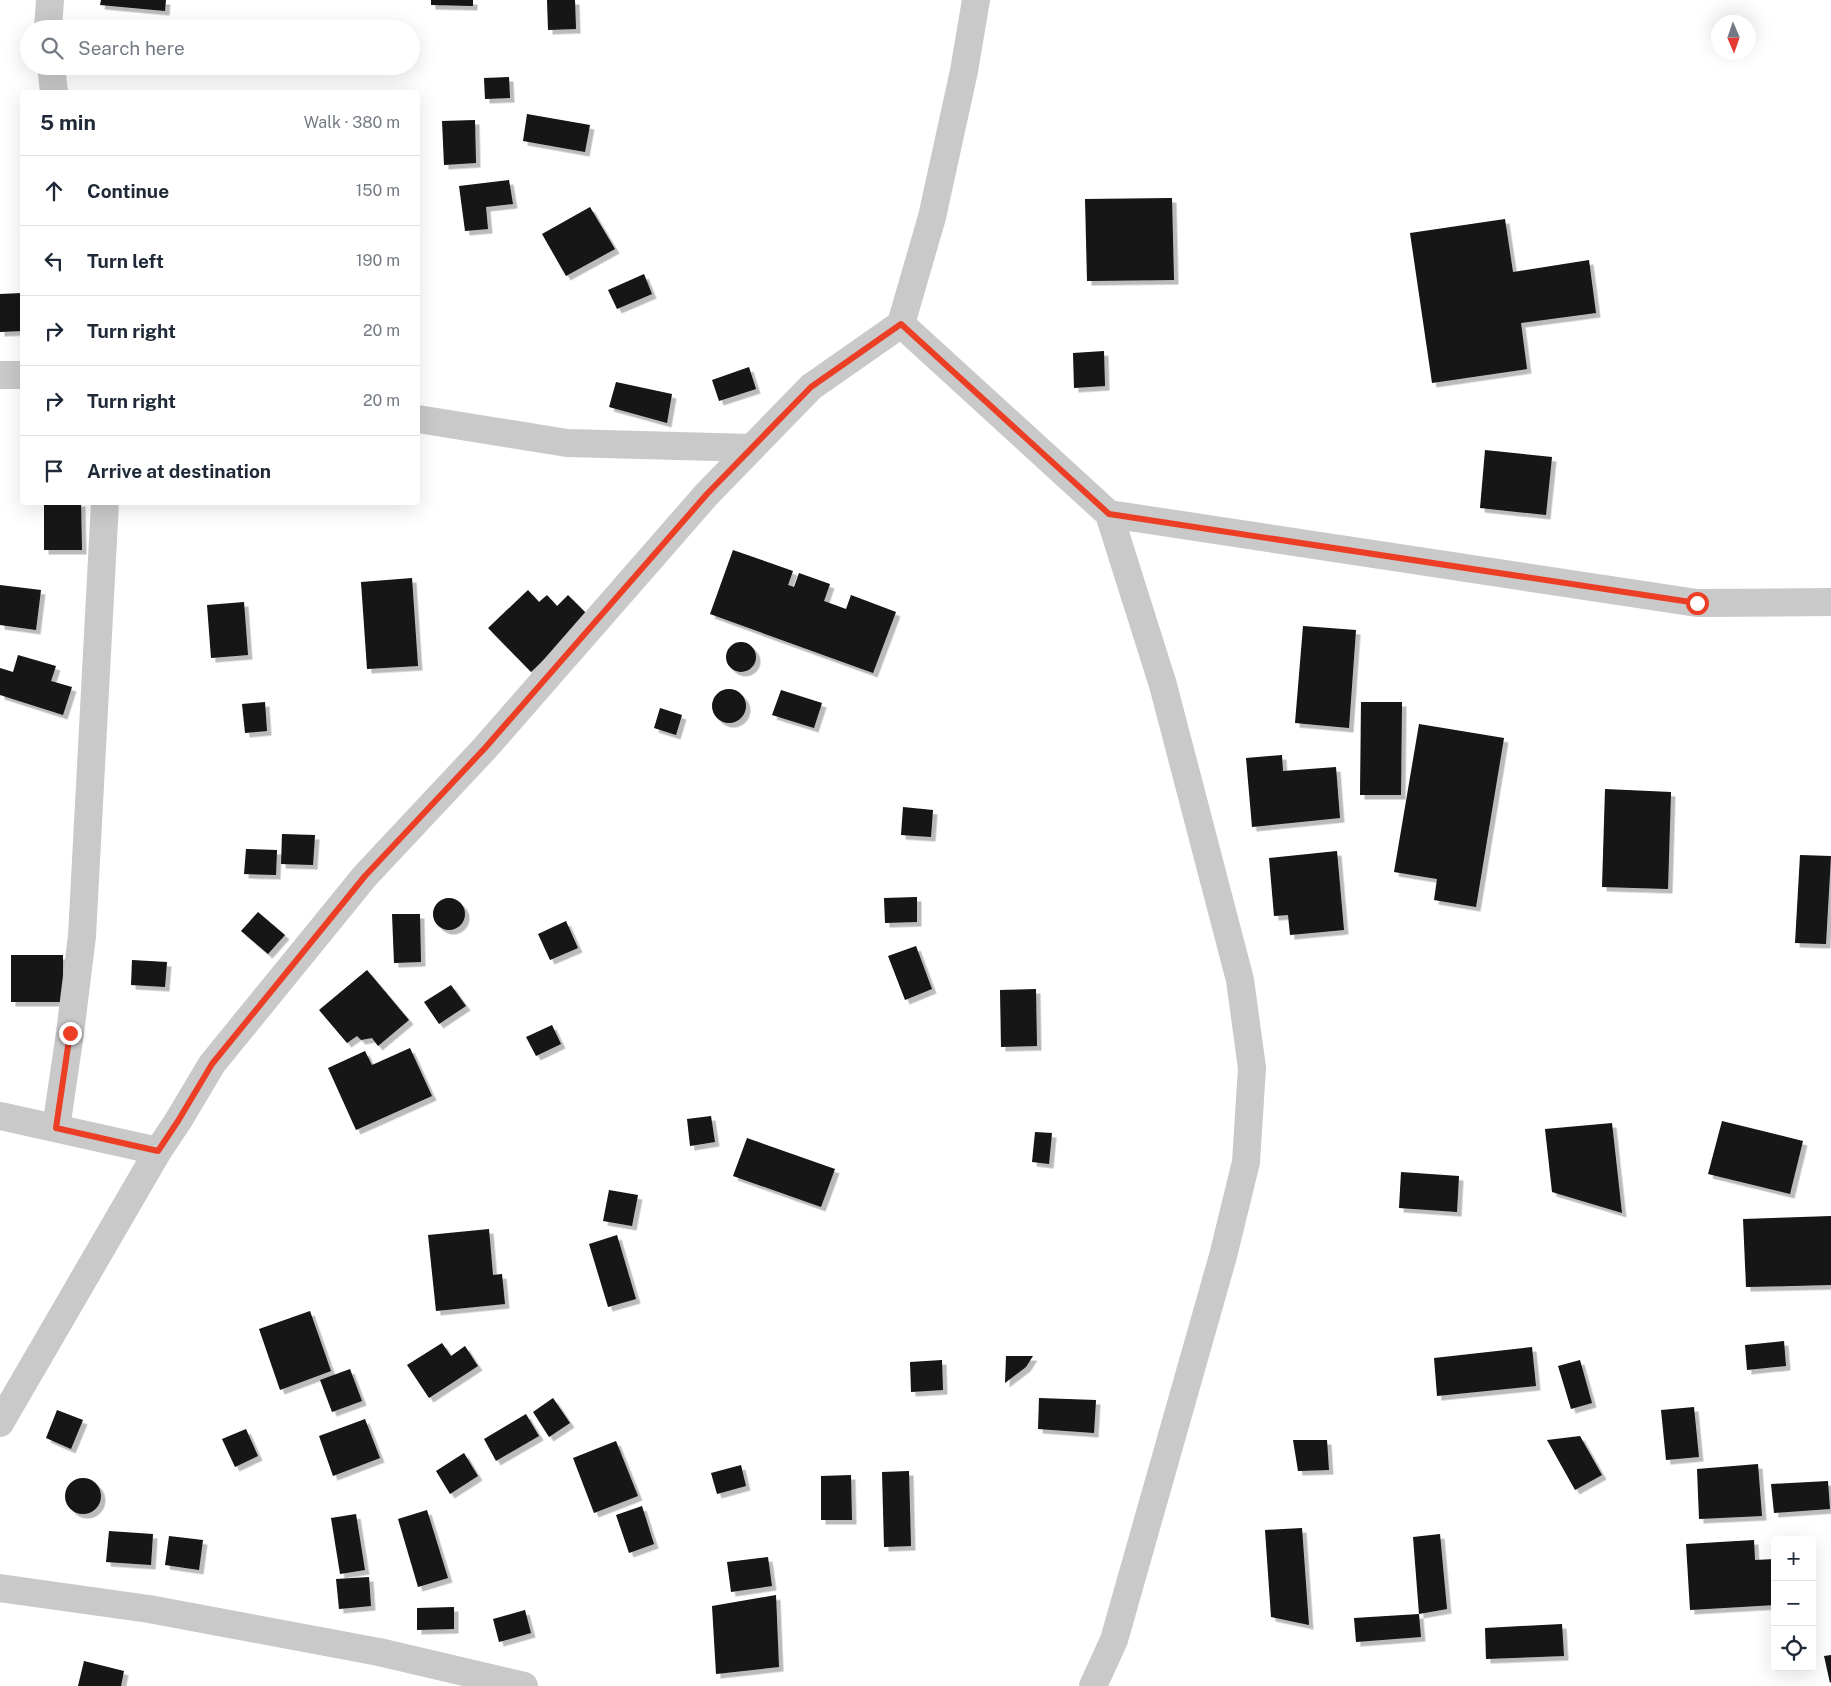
<!DOCTYPE html>
<meta charset="utf-8">
<style>
:root{--surface:#fff;--page:#f6f6f7;--text:#1f2937;--muted:#747a83;--line:#e0e1e3}
body{margin:0;font-family:"Public Sans",sans-serif;background:var(--page);color:var(--text)}
.controls{position:absolute;right:15px;bottom:15px;display:grid;overflow:hidden;border-radius:5px;box-shadow:0 5px 20px #0002}
.controls button{width:45px;height:45px;display:grid;place-items:center;padding:0;border:0;border-bottom:1px solid var(--line);background:var(--surface);color:var(--text);font:25px sans-serif}
.compass{position:absolute;left:1711px;top:15px;width:45px;height:45px;border-radius:50%;background:var(--surface);box-shadow:0 5px 20px #0002;rotate:178deg}
.stop{position:absolute;width:15px;height:15px;margin:-11px;border:4px solid #ec3e24;border-radius:50%;background:#fff}
.stop.end{background:#ec3e24;border-color:#fff;box-shadow:0 1px 5px #0008}
.list{margin:0;padding:0;list-style:none}
h2{display:flex;justify-content:space-between;align-items:center;height:65px;margin:0;padding:0 20px;font-size:21px}
h2 small{font-size:16px;font-weight:400;color:var(--muted)}
.list li{display:grid;grid-template-columns:32px 1fr auto;gap:15px;align-items:center;box-sizing:border-box;height:70px;padding:0 20px;border-top:1px solid var(--line)}
.list b{display:block;font-size:19px;white-space:nowrap}
.list em{font-size:16px;font-style:normal;color:var(--muted)}
.icon{flex:none;width:28px;height:28px;fill:none;stroke:currentColor;stroke-width:2;stroke-linecap:round;stroke-linejoin:round}
.map{position:relative;flex:none;width:1831px;height:1686px;overflow:hidden}
.search{position:absolute;background:var(--surface);box-shadow:0 5px 20px #0002;left:20px;top:20px;width:400px;height:55px;display:flex;align-items:center;gap:12px;box-sizing:border-box;padding:0 18px;border-radius:28px;color:var(--muted);font-size:19px}
.panel{position:absolute;background:var(--surface);box-shadow:0 5px 20px #0002;left:20px;top:90px;width:400px;height:415px;border-radius:5px}
.map>svg:first-child{display:block}
</style>
<div class="map">
<svg width="1831" height="1686" viewBox="0 0 1831 1686">
<defs>
<filter id="shadow"><feDropShadow dx="4.5" dy="4.5" stdDeviation="0" flood-color="#0004"/></filter>
</defs>
<rect width="100%" height="100%" fill="#fff"/>
<path fill="#131313" filter="url(#shadow)" d="M101,0H166L165,11L100,5Z
M431,0H473V6L431,5Z
M547,0H575L576,29L548,30Z
M509,77L510,98L485,99L484,78Z
M527,114L590,125L585,152L523,141Z
M475,120L476,163L444,165L442,121Z
M509,180L513,204L486,207L488,229L465,231L459,186Z
M1172,198L1174,280L1087,281L1085,199Z
M590,207L615,249L566,276L542,234Z
M1505,219L1513,272L1589,260L1596,313L1521,323L1527,369L1432,383L1410,233Z
M644,274L652,294L617,309L608,290Z
M22,293V331L0,332V294Z
M1104,351L1105,386L1074,388L1073,353Z
M749,367L756,389L719,401L712,380Z
M616,382L672,394L667,423L609,407Z
M1485,450L1552,457L1546,515L1480,508Z
M44,502H81L82,550H44Z
M733,550L793,571L788,585L794,587L799,573L830,584L824,601L846,609L851,595L896,612L873,673L710,614Z
M412,578L418,666L367,669L361,582Z
M0,585L41,590L36,630L0,625Z
M528,590L539,602L547,595L557,606L568,595L589,616L531,672L488,628Z
M244,602L248,655L211,658L207,605Z
M1303,626L1356,630L1349,728L1295,723Z
M726 657a15 15 0 1 1 30 0a15 15 0 1 1-30 0Z
M18,655L56,666L51,681L72,687L63,715L0,695V668L13,672Z
M712 706a17 17 0 1 1 34 0a17 17 0 1 1-34 0Z
M781,690L822,703L814,728L772,715Z
M265,702L267,731L245,733L242,704Z
M1361,702H1402L1401,795H1360Z
M660,708L682,715L676,735L654,728Z
M1419,724L1504,738L1476,907L1434,900L1437,879L1394,872Z
M1282,755L1283,771L1336,767L1340,818L1252,827L1246,758Z
M1605,789L1671,792L1668,889L1602,887Z
M903,807L933,810L931,837L901,835Z
M282,834L315,835L313,865L281,864Z
M246,849L277,850L276,875L244,874Z
M1337,851L1344,930L1290,935L1288,915L1274,916L1269,858Z
M1800,855L1831,856L1826,944L1795,943Z
M917,897V922L885,923L884,898Z
M433 914a16 16 0 1 1 32 0a16 16 0 1 1-32 0Z
M258,912L285,935L268,954L241,931Z
M392,914H420L421,962L394,963Z
M566,921L578,948L550,960L538,934Z
M916,946L932,989L905,1000L888,956Z
M11,955H63V1002H11Z
M132,960L167,962L165,987L131,985Z
M367,970L409,1020L378,1046L372,1038L361,1040L357,1036L347,1043L319,1010Z
M451,985L466,1006L439,1024L424,1002Z
M1036,989L1037,1046L1001,1047L1000,990Z
M552,1025L561,1044L536,1056L526,1037Z
M410,1048L432,1096L356,1130L328,1068L365,1051L372,1065Z
M711,1116L715,1142L690,1146L687,1119Z
M1722,1121L1803,1141L1790,1194L1708,1174Z
M1612,1123L1622,1213L1552,1192L1545,1129Z
M1035,1132L1052,1133L1049,1164L1032,1162Z
M747,1138L835,1169L821,1207L733,1176Z
M1401,1172L1459,1176L1457,1212L1399,1208Z
M609,1190L638,1195L632,1226L603,1221Z
M1831,1216V1285L1746,1287L1743,1219Z
M489,1229L493,1275L502,1274L505,1304L436,1311L428,1235Z
M617,1235L636,1299L608,1307L589,1244Z
M310,1311L331,1371L280,1390L259,1329Z
M1784,1341L1786,1366L1747,1370L1745,1345Z
M442,1343L451,1356L465,1346L478,1366L429,1398L407,1365Z
M1532,1347L1536,1386L1437,1396L1434,1358Z
M1006,1356H1033L1026,1367L1005,1383Z
M942,1360L943,1390L911,1392L910,1362Z
M1580,1360L1592,1403L1571,1409L1558,1366Z
M350,1369L362,1401L332,1412L320,1380Z
M553,1398L570,1423L549,1437L533,1412Z
M1039,1398L1096,1400L1094,1433L1038,1429Z
M1694,1407L1699,1457L1666,1460L1661,1410Z
M57,1410L83,1420L71,1449L46,1438Z
M526,1414L539,1436L496,1461L484,1439Z
M365,1419L380,1458L333,1476L319,1436Z
M246,1429L258,1456L235,1467L222,1439Z
M1580,1436L1602,1475L1575,1490L1547,1440Z
M1293,1440H1327L1329,1470L1298,1471Z
M616,1441L638,1496L594,1513L573,1458Z
M464,1453L478,1476L450,1494L436,1471Z
M1758,1464L1762,1516L1699,1519L1697,1469Z
M741,1465L746,1486L717,1494L711,1473Z
M909,1471L911,1546L884,1547L882,1472Z
M851,1475L852,1520H821V1476Z
M65 1496a18 18 0 1 1 36 0a18 18 0 1 1-36 0Z
M1828,1481L1830,1509L1774,1513L1771,1484Z
M642,1506L654,1544L629,1553L616,1515Z
M427,1510L448,1578L418,1587L398,1519Z
M356,1514L365,1570L340,1574L331,1518Z
M1302,1528L1309,1625L1271,1617L1265,1530Z
M109,1531L153,1534L151,1565L106,1562Z
M1440,1534L1447,1609L1419,1614L1413,1537Z
M169,1536L203,1540L199,1570L165,1565Z
M1754,1540L1755,1560L1775,1559V1605L1690,1610L1686,1544Z
M768,1557L772,1586L731,1592L727,1562Z
M369,1577L371,1606L339,1609L336,1579Z
M776,1595L779,1667L716,1674L712,1606Z
M454,1607V1629L417,1630V1608Z
M525,1610L531,1633L499,1642L493,1619Z
M1419,1614L1421,1637L1356,1642L1354,1618Z
M1562,1624L1564,1656L1486,1659L1485,1628Z
M1831,1655V1682L1830,1683L1824,1656Z
M84,1661L124,1671L121,1686H78Z"/>
<g fill="none" stroke-linecap="round" stroke-linejoin="round">
<path stroke="#c9c9c9" stroke-width="28" d="M976,0L964,71L932,217L901,324L1109,514L1163,685L1240,980L1252,1068L1246,1162L1223,1256L1114,1640L1093,1686
M48,29L50,0
M51,66L54,92
M0,375H22
M418,419L567,443L752,448
M1109,514L1697,603L1831,602
M0,1116L158,1151
M56,1128L70,1033L82,936L105,502
M0,1423L158,1151L178,1121L212,1064L365,876L485,748L707,494L811,387L901,324
M0,1588L149,1609L379,1652L524,1686"/>
</g>
<g fill="none" stroke-linecap="round" stroke-linejoin="round">
<path stroke="#ec3e24" stroke-width="6" d="M70,1033L56,1128L158,1151L178,1121L212,1064L365,876L485,748L707,494L811,387L901,324L1109,514L1697,603"/>
</g>
</svg>
<div class="controls">
<button>+</button>
<button>−</button>
<button><svg class="icon" aria-label="locate" viewBox="0 0 24 24"><circle cx="12" cy="12" r="6"/><path d="M12 2v4M12 18v4M2 12h4M18 12h4"/></svg></button>
</div>
<svg class="compass" viewBox="-18 -18 36 36"><path d="M0-13l5 13h-10z" fill="#e53935"/><path d="M0 13l5-13h-10z" fill="#747a83"/></svg>
<div class="stop" style="left:1697px;top:603px"></div>
<div class="stop end" style="left:70px;top:1033px"></div>
<div class="search"><svg class="icon" aria-label="search" viewBox="0 0 24 24"><circle cx="10" cy="10" r="6"/><path d="M15 15l6 6"/></svg>Search here</div>
<section class="panel">
<h2>5 min<small>Walk · 380 m</small></h2>
<ul class="list">
<li><svg class="icon" aria-label="ahead" viewBox="0 0 24 24"><path d="M12 20V5M6 11l6-6 6 6"/></svg><div><b>Continue</b></div><em>150 m</em></li>
<li><svg class="icon" aria-label="left" viewBox="0 0 24 24"><path d="M17 20v-9H6M10 6l-5 5 5 5"/></svg><div><b>Turn left</b></div><em>190 m</em></li>
<li><svg class="icon" aria-label="right" viewBox="0 0 24 24"><path d="M7 20v-9h11M14 6l5 5-5 5"/></svg><div><b>Turn right</b></div><em>20 m</em></li>
<li><svg class="icon" aria-label="right" viewBox="0 0 24 24"><path d="M7 20v-9h11M14 6l5 5-5 5"/></svg><div><b>Turn right</b></div><em>20 m</em></li>
<li><svg class="icon" aria-label="arrive" viewBox="0 0 24 24"><path d="M6 21V4h12l-3 4 3 4H6"/></svg><div><b>Arrive at destination</b></div></li>
</ul>
</section>
</div>
